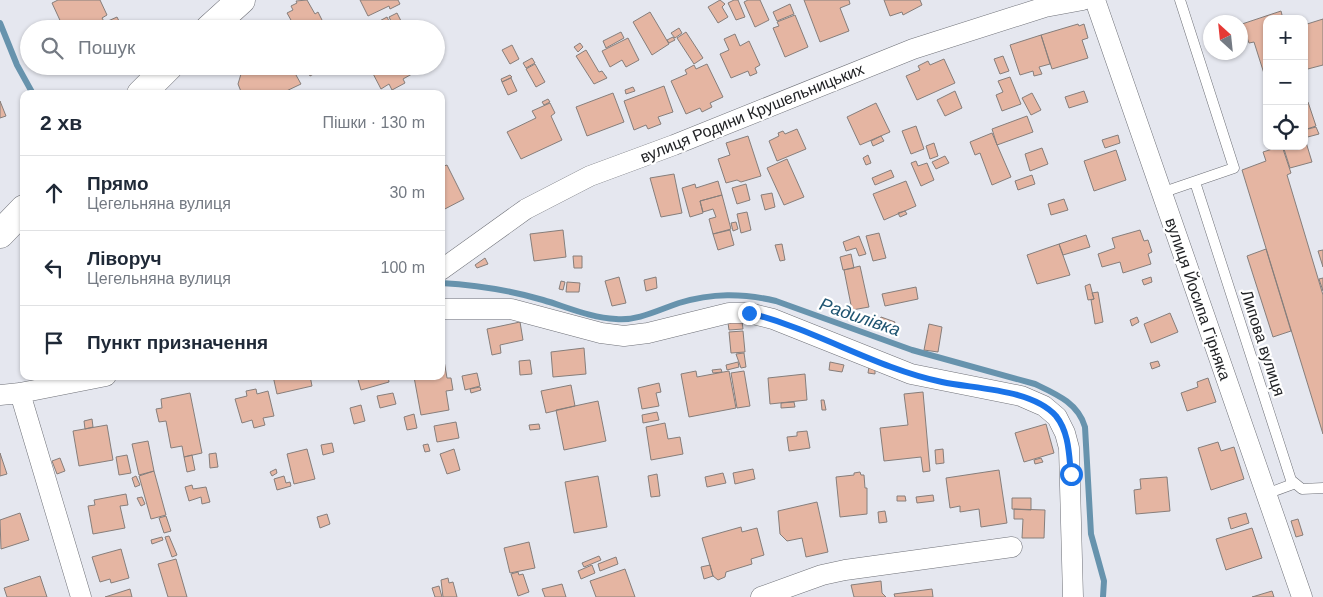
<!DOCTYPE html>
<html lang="uk">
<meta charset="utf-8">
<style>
:root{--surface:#fff;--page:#f2f2f3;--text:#1f2937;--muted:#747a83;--line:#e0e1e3}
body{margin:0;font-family:Helvetica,sans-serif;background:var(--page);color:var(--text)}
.controls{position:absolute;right:15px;top:15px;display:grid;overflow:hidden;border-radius:10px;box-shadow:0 1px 4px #0004}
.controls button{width:45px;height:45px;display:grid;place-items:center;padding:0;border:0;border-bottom:1px solid var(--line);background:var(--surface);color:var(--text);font:25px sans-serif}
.compass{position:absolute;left:1203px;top:15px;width:45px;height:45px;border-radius:50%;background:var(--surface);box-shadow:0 1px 4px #0004;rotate:333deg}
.stop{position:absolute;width:15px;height:15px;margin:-11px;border:4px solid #1a73e8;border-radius:50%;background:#fff}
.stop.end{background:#1a73e8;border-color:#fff;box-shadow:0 1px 5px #0008}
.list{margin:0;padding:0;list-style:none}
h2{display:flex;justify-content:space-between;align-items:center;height:65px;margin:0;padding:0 20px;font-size:21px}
h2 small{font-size:16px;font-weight:400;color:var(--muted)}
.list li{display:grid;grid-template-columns:32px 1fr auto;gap:15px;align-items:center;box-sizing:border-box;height:75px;padding:0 20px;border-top:1px solid var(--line)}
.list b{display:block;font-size:19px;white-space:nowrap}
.list p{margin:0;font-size:16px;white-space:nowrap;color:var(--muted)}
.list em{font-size:16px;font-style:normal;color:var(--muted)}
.icon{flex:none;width:28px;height:28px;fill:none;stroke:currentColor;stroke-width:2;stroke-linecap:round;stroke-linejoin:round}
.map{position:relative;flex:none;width:1323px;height:597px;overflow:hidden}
.search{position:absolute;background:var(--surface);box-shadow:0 1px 4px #0004;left:20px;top:20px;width:425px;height:55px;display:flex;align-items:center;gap:12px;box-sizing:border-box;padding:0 18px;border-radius:28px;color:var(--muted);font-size:19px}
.panel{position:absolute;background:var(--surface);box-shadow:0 1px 4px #0004;left:20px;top:90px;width:425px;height:290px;border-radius:10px}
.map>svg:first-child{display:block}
</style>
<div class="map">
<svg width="1323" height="597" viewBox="0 0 1323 597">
<rect width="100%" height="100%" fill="#e5e7ef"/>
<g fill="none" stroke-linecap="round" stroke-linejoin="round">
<path stroke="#6793ad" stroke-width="6" d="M0,23L17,65L33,94
M441,283C476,285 509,290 543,300C567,307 591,318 616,319C638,321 658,310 679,303C712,293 742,293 776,301L912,350L1035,384C1056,394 1078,403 1085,427L1091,534L1104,581L1103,597"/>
</g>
<path fill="#e5b5a2" stroke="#867e7b" d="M58,0H100L107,15L102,18L106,25L99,29H64L52,3Z
M307,0L315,14L318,12L325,26L321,29H296L287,13L293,10L291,6L297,3L296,1Z
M360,0H398L400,4L390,9L389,6L368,16Z
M720,0L725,4L722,7L728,17L718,23L708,7Z
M734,0H738L745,17L736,20L728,3Z
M748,0H760L769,20L755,27L744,2Z
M804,0H849L850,4L840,8L849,31L820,42Z
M884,0H920L922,5L903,15L902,12L890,16Z
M790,4L794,14L777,21L773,12Z
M1281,11L1283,19H1267V83L1254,42L1249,43L1242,24Z
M650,12L669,44L652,55L633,22Z
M397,13L403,25L395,29L389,17Z
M795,15L808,47L785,57L773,28L779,26L777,22Z
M117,17L119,21L110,26L108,21Z
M387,17L393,29H374L372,25Z
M1323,19V65L1304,70V25Z
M1078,24L1079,26L1084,24L1088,38L1082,40L1088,58L1052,69L1041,35Z
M679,28L682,33L675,38L671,33Z
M621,32L624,38L606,48L603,41Z
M686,32L703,58L694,64L677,38Z
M735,34L740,46L749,41L760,65L755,68L757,73L750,76L748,71L731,78L720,54L729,50L724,39Z
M1041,35L1050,64L1039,67L1042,74L1034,76L1033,71L1020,75L1010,45Z
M673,37L675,40L669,43L667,40Z
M628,38L639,60L626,67L622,60L610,67L602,51Z
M580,43L583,47L578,52L574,47Z
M512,45L519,59L510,64L502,50Z
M586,50L599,72L602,71L607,78L594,84L576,56Z
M1003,56L1009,71L1000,74L994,59Z
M532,58L535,63L526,68L523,63Z
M944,59L955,83L917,100L906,76L920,70L918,66L928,61L930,65Z
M535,64L545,82L536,87L526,69Z
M707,64L723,97L710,103L712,107L702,112L700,108L686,114L671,81L687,74L685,70L694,65L696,69Z
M256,66H299L296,75L301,84L280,94H242L238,84L241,74Z
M305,66H326V67L310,76Z
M369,66H408L412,74L403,79L405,83L392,90L389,84L381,89Z
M510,75L512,77L502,82L501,79Z
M1010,77L1021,104L1002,111L996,95L1003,92L998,81Z
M511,78L517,91L508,95L502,82Z
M664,86L673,112L658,117L661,124L648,129L646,125L634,130L624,101Z
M633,87L635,91L626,94L625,90Z
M955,91L962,108L945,116L937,100Z
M1084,91L1088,102L1069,108L1065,97Z
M613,93L624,122L587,136L576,107Z
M1032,93L1041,110L1031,115L1022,98Z
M548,99L550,102L544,105L542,102Z
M0,101L6,116L0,118Z
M1308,102L1316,126L1304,130V104Z
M550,103L555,113L551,116L562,140L521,159L507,132L536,118L532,111Z
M876,103L890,132L860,145L847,117Z
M1027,116L1033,132L997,145L992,129Z
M916,126L924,149L911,154L902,131Z
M1316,127L1319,134L1304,138V130Z
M797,129L806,149L777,161L769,141L779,136L778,133L783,131L785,134Z
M992,133L1011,177L992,185L980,153L975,155L970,142Z
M1118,135L1120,143L1105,148L1102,140Z
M748,136L761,176L741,182L737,180L726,183L718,159L730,155L726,143Z
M881,136L884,141L873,146L871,141Z
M1305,139L1312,162L1290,168L1283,146H1304Z
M934,143L938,156L930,159L926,146Z
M1282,146L1291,173L1287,175L1323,295V434L1242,170L1266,161L1263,152Z
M1042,148L1048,164L1030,171L1025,154Z
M1116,150L1126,180L1094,191L1084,161Z
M868,155L871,163L866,165L863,158Z
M945,156L949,163L936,169L932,162Z
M787,159L804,197L784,205L767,168Z
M916,161L918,166L927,163L934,180L921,186L911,163Z
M447,165L464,199L441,211V167Z
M891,170L894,177L875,185L872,178Z
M674,174L682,213L661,217L650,178Z
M1032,175L1035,184L1018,190L1015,181Z
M718,181L722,195L700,201L703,213L690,217L682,188L695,184L696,188Z
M906,181L916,206L884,220L873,194Z
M746,184L750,200L737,204L732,188Z
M772,193L775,207L765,210L761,195Z
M722,195L731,229L713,234L709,219L716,217L713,209L703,212L700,201Z
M1064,199L1068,210L1051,215L1048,204Z
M905,211L907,214L900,217L898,213Z
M747,212L751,230L741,233L737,214Z
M736,222L738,229L733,231L731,223Z
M563,230L566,257L534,261L530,234Z
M730,230L734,245L718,250L713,234Z
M1140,230L1144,241L1148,240L1152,252L1148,254L1151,264L1123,273L1120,262L1102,267L1098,254L1115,248L1112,238Z
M879,233L886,258L873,261L866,236Z
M1086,235L1090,247L1063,255L1059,244Z
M859,236L866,254L859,256L856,248L846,251L843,242Z
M782,244L785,260L780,261L775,245Z
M1059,244L1070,275L1037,284L1027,255Z
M1266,249L1291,331L1273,337L1247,256Z
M1323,250V267L1318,251Z
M851,254L854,268L843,270L840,257Z
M573,256H582V268H574Z
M485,258L488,264L477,268L475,265Z
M860,266L869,307L852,310L844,270Z
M619,277L626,303L612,306L605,281Z
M656,277L657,288L646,291L644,280Z
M1151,277L1152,282L1144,285L1142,280Z
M1323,278V291L1319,279Z
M561,281L565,282L563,290L559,289Z
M567,282L580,283L579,292H566Z
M1090,284L1094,299L1088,300L1085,286Z
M916,287L918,299L885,306L882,294Z
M1098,292L1103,322L1095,324L1091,300L1094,299L1092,293Z
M1170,313L1178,332L1151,343L1144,324Z
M881,317L895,322L892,330L878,325Z
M1137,317L1139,322L1132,326L1130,320Z
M742,321L743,329L729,330L728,323Z
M520,322L523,340L500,345L501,353L492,355L487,329Z
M929,324L942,327L938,352L924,350Z
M743,331L745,352L731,353L729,332Z
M584,348L586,374L553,377L551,352Z
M442,349L447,378H451L453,390L446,391L449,410L421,415L414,377L409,376H441Z
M744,353L746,367L741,368L736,354Z
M530,360L532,374L520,375L519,361Z
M1158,361L1160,366L1152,369L1150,363Z
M738,362L739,367L727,370L726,365Z
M830,362L844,365L842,372L829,370Z
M869,367L875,368V374L868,373Z
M721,369L722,372L713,373L712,370Z
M696,371L697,377L729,371L736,408L689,417L681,374Z
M744,371L750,406L737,408L731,373Z
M477,373L480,386L465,390L462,376Z
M805,374L807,400L770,404L768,378Z
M273,376H310L312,386L277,394Z
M357,376H388L389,382L361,390Z
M1208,378L1216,402L1187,411L1181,393L1198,387L1197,382Z
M659,383L661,392L656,393L659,406L642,409L638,388Z
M571,385L575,406L546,413L541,391Z
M480,387L481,390L471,393L470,389Z
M256,389L257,394L268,391L274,416L263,418L265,425L254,428L252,420L242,423L235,399L247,396L246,391Z
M923,392L930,471L923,472L921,457L884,461L880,428L908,425L904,394Z
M190,393L202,453L184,457L182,446L171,448L166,421L159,422L156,409L162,408L161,399Z
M393,393L396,404L380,408L377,396Z
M821,400H824L826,410H822Z
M598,401L606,441L564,450L556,410Z
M794,402L795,407L781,408V403Z
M361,405L365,421L354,424L350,408Z
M657,412L659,420L643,423L642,415Z
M414,414L417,428L407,430L404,417Z
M92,419L93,427L85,429L84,421Z
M456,422L459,438L437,442L434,426Z
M665,423L668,439L680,437L683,454L651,460L646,427Z
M539,424L540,429L530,430L529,425Z
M1046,424L1054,453L1024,462L1015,433Z
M107,425L113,460L79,466L73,431Z
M807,431L810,448L789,451L787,437L797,436V432Z
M148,441L154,471L139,475L132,444Z
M1218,442L1221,451L1234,447L1244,479L1211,490L1198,448Z
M332,443L334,452L323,455L321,445Z
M428,444L430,451L425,452L423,445Z
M307,449L315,479L294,484L287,454Z
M454,449L460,470L447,474L440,454Z
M943,449L944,463L936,464L935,450Z
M0,453L7,474L0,476Z
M216,453L218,467L210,468L209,454Z
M127,455L131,473L119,475L116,457Z
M192,455L195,470L187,472L184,457Z
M60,458L65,471L57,474L52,461Z
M1041,458L1043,462L1035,464L1034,460Z
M276,469L277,473L272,476L270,472Z
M753,469L755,479L735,484L733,473Z
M999,470L1007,523L981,527L979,509L960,512V506L950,508L946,478Z
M154,471L166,515L151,519L139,476Z
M860,472L861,475H864L865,488H867V514L840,517L836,477L854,475V473Z
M723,473L726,483L707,487L705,477Z
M657,474L660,496L651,497L648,476Z
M136,476L140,485L135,487L132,478Z
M284,476L286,483L290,482L291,486L277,490L274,479Z
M598,476L607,527L574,533L565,482Z
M1167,477L1170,511L1136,514L1134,490L1141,489L1140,479Z
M192,485L193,489L206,487L210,502L202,504L201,497L189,501L185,487Z
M126,494L128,505L120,506L125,528L93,534L88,506L95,505L94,500Z
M933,495L934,501L917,503L916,497Z
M897,496H905L906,501H897Z
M142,497L145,504L141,506L137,498Z
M1012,498H1031V510L1012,509Z
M817,502L828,552L806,557L802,538L787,541L780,534L778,511Z
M1014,509L1045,510L1044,538H1022L1023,519H1014Z
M885,511L887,522L879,523L878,512Z
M20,513L29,540L1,549L0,520Z
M1246,513L1249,523L1231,529L1228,518Z
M327,514L330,524L320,528L317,517Z
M166,516L171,531L164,533L159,518Z
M1298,519L1303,535L1296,537L1291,521Z
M741,527L742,532L757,528L764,555L751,559L752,564L726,572L725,577L718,580L713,576L702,538Z
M1252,528L1262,558L1226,570L1216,539Z
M169,536L177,555L172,557L165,537Z
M162,537L163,540L152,544L151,540Z
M529,542L535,568L510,573L504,548Z
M121,549L129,578L111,583L110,579L100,582L92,557Z
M599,556L601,560L584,567L582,563Z
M616,557L618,564L600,571L598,564Z
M176,559L187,597H168L158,564Z
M592,565L595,573L581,579L578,571Z
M710,565L713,576L704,579L701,567Z
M625,569L635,597H596L590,581Z
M518,572L519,575L523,574L529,592L518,596L511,574Z
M40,576L47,597H7L4,588Z
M448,578L449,583L453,582L457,597H443L441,580Z
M881,581L882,593L886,597H854L851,585Z
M562,584L566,597H545L542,589Z
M439,586L442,597H435L432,588Z
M130,589L132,597H105Z
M932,589L933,597H895L894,594Z
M1272,591L1274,597H1252Z"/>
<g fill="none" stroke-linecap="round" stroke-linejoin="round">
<g stroke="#6f7178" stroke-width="11">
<path id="lane" d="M1195,182L1291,480L1302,489L1323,488
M1161,193L1234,168L1180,0
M1266,494L1293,484"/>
</g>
<g stroke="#6f7178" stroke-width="21">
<path id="street" d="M1095,0L1302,597
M441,270L526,209L590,176L674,145L913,49L1045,7L1083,0
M441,309H511L601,333L624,336L648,333L729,313H749L773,319L911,374L1021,396L1044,406L1057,417L1065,433L1069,448L1073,597
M20,393L81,597
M0,395L20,393L106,376
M761,597L822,575L845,570L1012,547"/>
</g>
<g stroke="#6f7178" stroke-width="29">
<path id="secondary" d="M209,29L241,0
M141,94L169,66
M0,234L24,209"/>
</g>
<use href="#lane" stroke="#fff" stroke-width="10"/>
<use href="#street" stroke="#fff" stroke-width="20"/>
<use href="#secondary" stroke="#fff" stroke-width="28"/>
</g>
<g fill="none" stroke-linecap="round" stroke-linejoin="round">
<path stroke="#1a73e8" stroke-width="6" d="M749,313C815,329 875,368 942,382C975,389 1032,389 1056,416C1069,432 1069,455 1071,474"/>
</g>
<g text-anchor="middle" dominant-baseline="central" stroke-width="4.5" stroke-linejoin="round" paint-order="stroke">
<g font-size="16" fill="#212225" stroke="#fff">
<text transform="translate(752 113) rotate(-22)">вулиця Родини Крушельницьких</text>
<text transform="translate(1198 299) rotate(71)">вулиця Йосипа Гірняка</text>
<text transform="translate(1263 343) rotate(72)">Липова вулиця</text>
</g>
<g font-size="18" font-style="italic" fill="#1e5471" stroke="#fff">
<text transform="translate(860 317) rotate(19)">Радилівка</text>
</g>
</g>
</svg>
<div class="controls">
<button>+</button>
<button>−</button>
<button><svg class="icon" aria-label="locate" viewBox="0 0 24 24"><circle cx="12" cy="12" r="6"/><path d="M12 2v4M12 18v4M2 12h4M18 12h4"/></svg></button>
</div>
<svg class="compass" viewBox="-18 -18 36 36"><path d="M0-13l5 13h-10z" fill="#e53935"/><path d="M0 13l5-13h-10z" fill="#747a83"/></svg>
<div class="stop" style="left:1071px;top:474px"></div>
<div class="stop end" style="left:749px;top:313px"></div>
<div class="search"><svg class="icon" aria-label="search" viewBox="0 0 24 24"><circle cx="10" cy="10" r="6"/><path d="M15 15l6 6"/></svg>Пошук</div>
<section class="panel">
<h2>2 хв<small>Пішки · 130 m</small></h2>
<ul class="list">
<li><svg class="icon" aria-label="ahead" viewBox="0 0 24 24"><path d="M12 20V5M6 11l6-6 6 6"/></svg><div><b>Прямо</b><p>Цегельняна вулиця</p></div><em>30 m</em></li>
<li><svg class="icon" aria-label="left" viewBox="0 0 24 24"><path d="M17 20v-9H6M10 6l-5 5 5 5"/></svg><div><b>Ліворуч</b><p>Цегельняна вулиця</p></div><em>100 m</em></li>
<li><svg class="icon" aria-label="arrive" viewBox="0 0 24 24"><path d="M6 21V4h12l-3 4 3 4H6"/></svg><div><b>Пункт призначення</b></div></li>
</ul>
</section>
</div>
